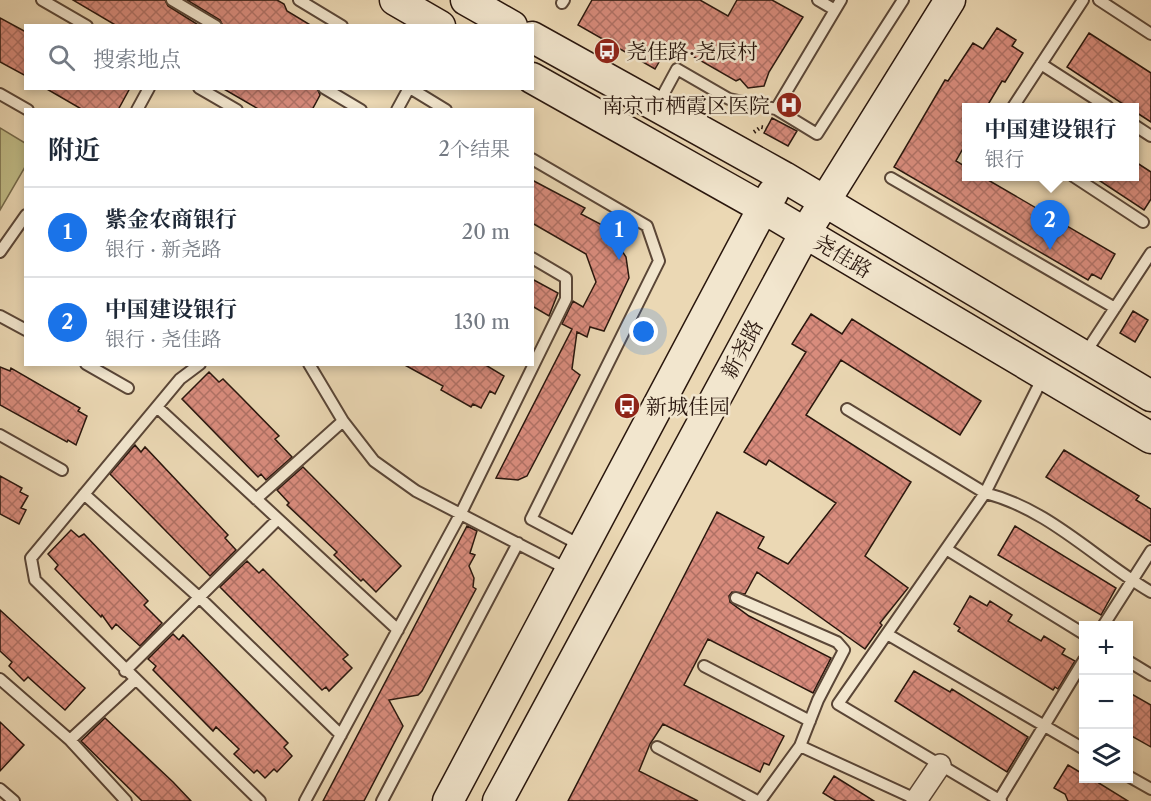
<!DOCTYPE html>
<html lang="zh">
<meta charset="utf-8">
<style>
:root{--surface:#fff;--page:#f6f6f7;--text:#1f2937;--muted:#747a83;--line:#e0e1e3;--accent:#1a73e8}
body{margin:0;font-family:"Libre Caslon Text","Noto Serif SC",serif;background:var(--page);color:var(--text)}
.controls{position:absolute;right:18px;bottom:18px;display:grid;overflow:hidden;border-radius:0px;box-shadow:0 3px 9px #0003}
.controls button{width:54px;height:54px;display:grid;place-items:center;padding:0;border:0;border-bottom:2px solid var(--line);background:var(--surface);color:var(--text);font:30px sans-serif}
.you{position:absolute;left:644px;top:332px;width:21px;height:21px;margin:-15px;border:4px solid #fff;border-radius:50%;background:#1a73e8;box-shadow:0 0 0 9px #1a73e833}
.badge{display:grid;place-items:center;width:39px;height:39px;border-radius:50%;background:var(--accent);color:#fff;font-size:20px;font-weight:700}
.pin{position:absolute;translate:-50% -50px;filter:drop-shadow(0 2px 3px #0008)}
.pin::after{content:'';position:absolute;top:32px;width:21px;height:18px;background:inherit;clip-path:polygon(0 0,100% 0,50% 100%)}
.popup{position:absolute;left:962px;top:103px;width:177px;height:78px;box-sizing:border-box;display:grid;place-content:center;border-radius:0px;background:var(--surface);filter:drop-shadow(0 2px 4px #0005);font-size:20px;white-space:nowrap;color:var(--muted)}
.popup b{font-size:22px;color:var(--text)}
.popup::after{content:'';position:absolute;left:50%;top:100%;margin-left:-12px;border:12px solid transparent;border-top-color:var(--surface)}
.list{margin:0;padding:0;list-style:none}
h2{display:flex;justify-content:space-between;align-items:center;height:78px;margin:0;padding:0 24px;font-size:26px}
h2 small{font-size:20px;font-weight:400;color:var(--muted)}
.list li{display:grid;grid-template-columns:39px 1fr auto;gap:18px;align-items:center;box-sizing:border-box;height:90px;padding:0 24px;border-top:2px solid var(--line)}
.list b{display:block;font-size:22px;white-space:nowrap}
.list p{margin:0;font-size:20px;white-space:nowrap;color:var(--muted)}
.list em{font-size:20px;font-style:normal;color:var(--muted)}
.icon{flex:none;width:33px;height:33px;fill:none;stroke:currentColor;stroke-width:2;stroke-linecap:round;stroke-linejoin:round}
.map{position:relative;flex:none;width:1151px;height:801px;overflow:hidden}
.search{position:absolute;background:var(--surface);box-shadow:0 3px 9px #0003;left:24px;top:24px;width:510px;height:66px;display:flex;align-items:center;gap:15px;box-sizing:border-box;padding:0 21px;border-radius:0px;color:var(--muted);font-size:22px}
.panel{position:absolute;background:var(--surface);box-shadow:0 3px 9px #0003;left:24px;top:108px;width:510px;height:258px;border-radius:0px}
.map>svg:first-child{display:block}
</style>
<div class="map">
<svg width="1151" height="801" viewBox="0 0 1151 801">
<defs>
<pattern id="building-cross-hatch" width="8" height="8" patternUnits="userSpaceOnUse" patternTransform="scale(1.5)"><rect width="8" height="8" fill="#d98c7d"/><path d="M0 0l8 8M0 8l8-8" fill="none" stroke="#b07165"/></pattern>
</defs>
<rect width="100%" height="100%" fill="#ebd8b4"/>
<filter id="stains"><feTurbulence type="fractalNoise" baseFrequency=".00333" numOctaves="4"/><feColorMatrix values="0 0 0 0 .2 0 0 0 0 .09 0 0 0 0 .02 0 0 0 .5 -.17"/></filter>
<radialGradient id="worn" r=".72"><stop offset=".6" stop-color="#630" stop-opacity="0"/><stop offset="1" stop-color="#630" stop-opacity=".3"/></radialGradient>
<path fill="#c0bc87" stroke="#74694a" stroke-width="1.5" d="M0,128L25,143V167L0,210Z"/>
<path fill="url(#building-cross-hatch)" stroke="#29160d" stroke-width="1.5" d="M73,0H165L168,6L200,26H117Z
M187,0H277L284,4L287,11L312,26H223L220,20Z
M592,0H700L728,16L737,0H772L803,17L769,72L764,86L748,88L740,79L736,81L670,43L655,69L578,25Z
M0,18L26,32V76L0,62Z
M997,28L1016,40L1012,46L1023,53L1005,82L1002,81L986,108H966V143L956,161L966,167V177H983L1115,254L1101,279L1092,274L1088,280L894,167L945,80L948,81L973,43L983,49Z
M1089,33L1151,73V122L1134,111V108H1129L1067,67Z
M45,88H130L118,110H83Z
M222,88H317L320,95L312,110H260Z
M772,118L797,131L788,146L764,133Z
M1134,161L1151,172V199L1144,210L1094,177H1134Z
M532,180L585,208L581,214L623,236L618,245L626,257L629,278L604,331L590,327L587,337L577,332L572,369L580,375L527,476L518,480L496,478L572,329L562,324L573,301L583,307L596,282L586,254L532,223Z
M532,279L558,293L549,316L532,306Z
M1133,311L1148,320L1135,342L1120,333Z
M811,314L842,334L852,319L981,401L960,435L841,360L806,415L911,482L865,556L908,588L880,623L882,625L865,649L757,572L745,594L732,592L729,596L730,602L749,616L831,658L813,693L708,639L684,685L784,736L769,765L764,763L760,772L663,724L650,744L639,771L698,801H568L717,512L764,537L758,548L788,564L836,503L769,460L766,465L744,452L806,352L792,344Z
M403,364H484L504,376L495,394L490,391L481,408L473,404L471,407L441,390L443,386Z
M0,367L10,371L11,368L80,408L78,411L87,416L76,445L68,440L67,442L0,405Z
M209,372L219,382L223,379L241,397L279,436L275,439L292,457L266,480L261,474L258,477L182,399Z
M135,445L141,452L145,447L228,535L225,538L236,550L210,576L110,474Z
M1064,450L1139,496L1136,500L1151,509V542L1046,477Z
M303,467L401,566L376,592L363,579L361,581L334,555L337,552L287,505L289,503L277,490Z
M0,476L22,488L20,492L28,496L21,508L26,510L19,524L0,514Z
M467,526L477,531L470,553L475,555L469,566L474,578L473,587L476,589L422,691L418,695L389,700L403,726L364,801H323Z
M1015,526L1116,588L1101,615L998,555Z
M71,530L79,537L84,534L148,601L144,605L162,623L140,646L116,624L112,629L102,615L101,617L55,569L58,565L48,554Z
M247,561L259,573L263,569L348,655L343,659L352,668L329,691L326,687L322,690L220,587Z
M970,596L987,606L990,601L1012,615L1008,621L1041,641L1044,636L1065,649L1062,654L1075,661L1058,689L1055,687L1053,690L958,631L960,628L954,624Z
M0,610L85,688L65,710L28,677L24,681L9,666L12,662L0,651Z
M173,634L179,640L183,635L288,743L284,747L292,756L277,772L274,769L265,778L257,770L254,773L234,754L239,749L216,727L213,731L153,670L156,666L148,659Z
M914,671L950,692L952,689L1028,737L1007,772L895,701Z
M1128,692L1151,705V747L1128,734Z
M105,718L173,782L191,801H142L81,741Z
M0,722L24,745L0,771Z
M1068,765L1083,774V778L1094,780L1128,801H1068L1065,794L1054,788Z
M834,776L874,801H836L823,793Z"/>
<g fill="none" stroke-linecap="round" stroke-linejoin="round">
<g stroke="#5a4637" stroke-width="14">
<path id="lane" d="M42,0L87,26
M172,0L216,26
M299,0L342,26
M818,0L835,10
M1099,0L1151,34
M562,3L564,0
M1041,64L1108,107
M199,88L237,110
M324,88L361,110
M410,88L446,110
M0,94L28,110
M657,106L677,69L729,99L776,109L817,134L903,0
M1013,107L1083,0
M776,109L841,0
M137,110L149,88
M397,110L409,88
M1134,125L1151,136
M532,159L647,226L659,261L531,519L582,546
M1073,176L1143,222
M891,178L1115,308
M0,252L26,215
M0,316L26,330
M1084,355L1151,253
M86,364L128,388
M200,364L180,379L31,558L35,580L260,801
M309,364L343,421L374,461L416,491L569,570
M157,407L398,630
M847,409L985,493C1049,509 1095,559 1151,592
M0,435L62,470
M84,494L201,599L341,735
M256,499L343,421
M946,549L1084,634
M736,598L837,642L844,650L818,700L800,746L760,801
M1103,626L1151,551
M887,634L1084,749
M1128,661L1151,675
M704,666L810,721
M125,671L278,519
M0,679L70,740L126,801
M70,740L135,680
M800,746L920,801
M657,747L757,801
M1128,776L1151,789
M0,789L14,801
M999,800L1084,660
M305,801L461,513L566,299V278L532,258
M382,801L518,543
M1001,801L838,704L985,493L1044,375"/>
</g>
<g stroke="#5a4637" stroke-width="24">
<path id="street" d="M917,799L940,765"/>
</g>
<g stroke="#29160d" stroke-width="33">
<path id="secondary" d="M395,0L440,26
M466,0L512,26
M532,37L784,177L1151,396
M532,78L763,208L1151,438
M448,801L763,208L773,193
M498,801L805,233L950,0"/>
</g>
<path stroke="#29160d" stroke-width="4" stroke-dasharray="1.5 3" stroke-linecap="butt" d="M754,132L761,127L766,128"/>
<use href="#lane" stroke="#f2e6ce" stroke-width="10"/>
<use href="#street" stroke="#f2e6ce" stroke-width="21"/>
<use href="#secondary" stroke="#f2e6ce" stroke-width="30"/>
</g>
<defs>
<g id="bus-disc" transform="scale(1.35)"><circle r="9.5" fill="#8f2418" stroke="#f2e6ce"/><path d="M-5-6H5V4H4V6H2V4H-2V6H-4V4H-5ZM-3.5-4V0h7V-4ZM-3.5 1.2v1.5H-2V1.2ZM2 1.2v1.5H3.5V1.2Z" fill="#fff"/></g>
<g id="hospital-disc" transform="scale(1.35)"><circle r="9.5" fill="#8f2418" stroke="#f2e6ce"/><path d="M-5-5h3v3.5h4V-5h3V5h-3V1.5h-4V5h-3Z" fill="#fff"/></g>
</defs>
<g fill-rule="evenodd">
<use href="#bus-disc" x="607" y="51"/>
<use href="#hospital-disc" x="789" y="105"/>
<use href="#bus-disc" x="627" y="406"/>
</g>
<g text-anchor="middle" dominant-baseline="central" stroke-width="5" stroke-linejoin="round" paint-order="stroke">
<g font-size="21" fill="#29160d" stroke="#f2e6ce" text-anchor="start">
<text x="626" y="51">尧佳路·尧辰村</text>
<text x="770" y="105" text-anchor="end">南京市栖霞区医院</text>
<text x="646" y="406">新城佳园</text>
</g>
<g font-size="21" fill="#29160d" stroke="#f2e6ce">
<text transform="translate(843 256) rotate(31)">尧佳路</text>
<text transform="translate(742 349) rotate(-62)">新尧路</text>
</g>
</g>
<rect width="100%" height="100%" filter="url(#stains)"/>
<rect width="100%" height="100%" fill="url(#worn)"/>
</svg>
<div class="controls">
<button>+</button>
<button>−</button>
<button><svg class="icon" aria-label="layers" viewBox="0 0 24 24"><path d="M12 4l9 5-9 5-9-5zM3 14l9 5 9-5"/></svg></button>
</div>
<div class="you"></div>
<div class="pin badge" style="left:619px;top:260px">1</div>
<div class="pin badge" style="left:1050px;top:250px">2</div>
<div class="popup"><b>中国建设银行</b>银行</div>
<div class="search"><svg class="icon" aria-label="search" viewBox="0 0 24 24"><circle cx="10" cy="10" r="6"/><path d="M15 15l6 6"/></svg>搜索地点</div>
<section class="panel">
<h2>附近<small>2个结果</small></h2>
<ul class="list">
<li><span class="badge">1</span><div><b>紫金农商银行</b><p>银行 · 新尧路</p></div><em>20 m</em></li>
<li><span class="badge">2</span><div><b>中国建设银行</b><p>银行 · 尧佳路</p></div><em>130 m</em></li>
</ul>
</section>
</div>
